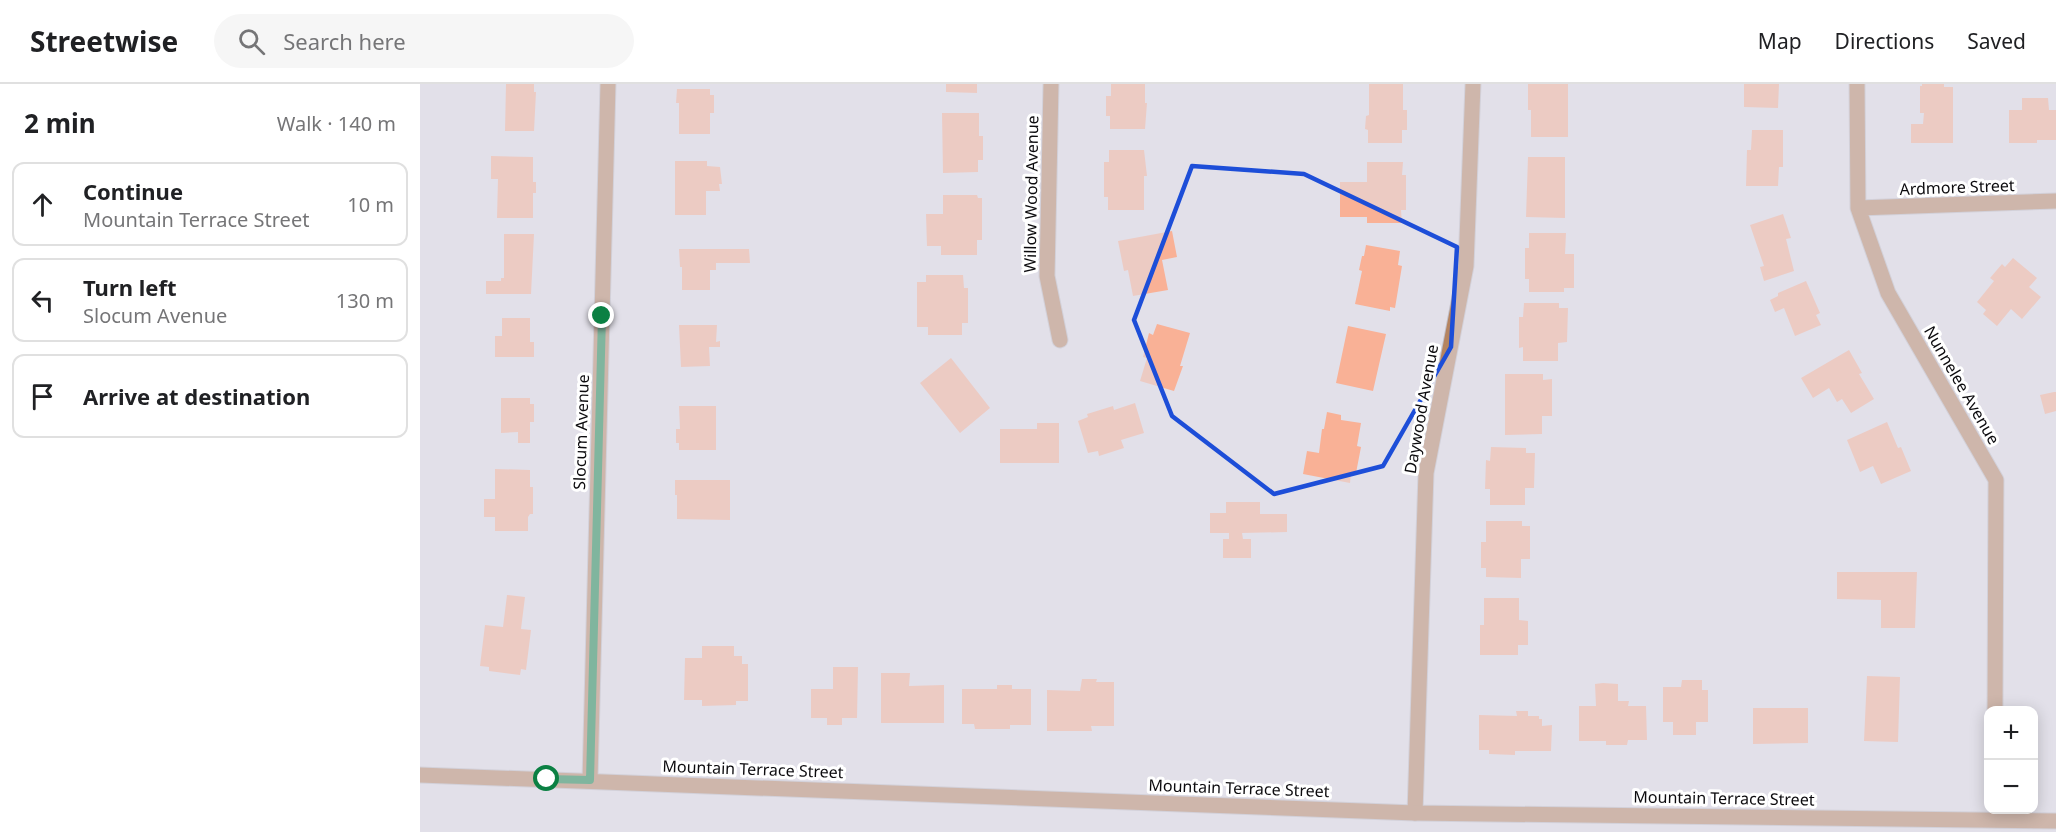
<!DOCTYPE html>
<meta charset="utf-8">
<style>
:root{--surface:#fff;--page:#f6f6f6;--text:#202124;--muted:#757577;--line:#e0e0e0}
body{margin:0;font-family:"Noto Sans",sans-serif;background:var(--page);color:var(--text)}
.controls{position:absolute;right:18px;bottom:18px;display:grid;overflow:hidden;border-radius:12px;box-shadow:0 3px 15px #0003}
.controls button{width:54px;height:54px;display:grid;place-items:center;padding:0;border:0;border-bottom:2px solid var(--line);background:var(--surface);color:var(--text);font:30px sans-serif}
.stop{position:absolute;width:18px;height:18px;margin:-14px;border:4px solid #0b8043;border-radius:50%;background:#fff}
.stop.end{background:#0b8043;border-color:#fff;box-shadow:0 2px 6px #0008}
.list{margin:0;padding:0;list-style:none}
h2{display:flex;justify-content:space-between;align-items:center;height:78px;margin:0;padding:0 24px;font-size:26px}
h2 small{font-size:20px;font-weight:400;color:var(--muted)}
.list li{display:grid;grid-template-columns:39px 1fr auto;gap:18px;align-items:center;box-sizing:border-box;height:84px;margin:0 12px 12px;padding:0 12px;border:2px solid var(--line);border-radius:12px}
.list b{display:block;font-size:22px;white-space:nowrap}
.list p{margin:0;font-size:20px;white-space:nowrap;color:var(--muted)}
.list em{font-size:20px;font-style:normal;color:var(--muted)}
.icon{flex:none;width:33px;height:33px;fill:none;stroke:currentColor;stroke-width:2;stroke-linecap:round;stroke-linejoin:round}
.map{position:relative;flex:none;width:1636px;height:748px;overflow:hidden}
header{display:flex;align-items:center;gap:36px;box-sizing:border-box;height:84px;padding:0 30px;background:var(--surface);border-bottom:2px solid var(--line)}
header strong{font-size:28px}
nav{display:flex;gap:33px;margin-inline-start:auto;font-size:21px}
.search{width:420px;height:54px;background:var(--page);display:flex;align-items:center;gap:15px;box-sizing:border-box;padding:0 21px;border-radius:33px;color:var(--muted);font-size:22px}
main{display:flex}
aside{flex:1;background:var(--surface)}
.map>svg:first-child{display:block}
</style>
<header>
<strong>Streetwise</strong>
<div class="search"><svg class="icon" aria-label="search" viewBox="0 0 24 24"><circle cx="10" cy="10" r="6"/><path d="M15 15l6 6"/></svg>Search here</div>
<nav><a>Map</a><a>Directions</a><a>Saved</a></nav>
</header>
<main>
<aside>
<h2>2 min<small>Walk · 140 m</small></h2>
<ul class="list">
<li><svg class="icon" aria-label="ahead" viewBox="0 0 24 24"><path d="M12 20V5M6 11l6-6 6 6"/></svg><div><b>Continue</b><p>Mountain Terrace Street</p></div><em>10 m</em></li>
<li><svg class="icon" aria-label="left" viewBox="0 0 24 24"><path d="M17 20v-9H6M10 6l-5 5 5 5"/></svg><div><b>Turn left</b><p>Slocum Avenue</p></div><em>130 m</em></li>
<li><svg class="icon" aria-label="arrive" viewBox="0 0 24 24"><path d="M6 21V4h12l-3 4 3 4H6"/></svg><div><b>Arrive at destination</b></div></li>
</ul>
</aside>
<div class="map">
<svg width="1636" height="748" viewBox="0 0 1636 748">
<rect width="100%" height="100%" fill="#e2e0e9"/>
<path fill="#f9b196" d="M86,0H114V8H116L114,47H85Z
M526,0H557V9L526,8Z
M691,0H725V19H727L725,45H690V32H686V12H691Z
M949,0H983V26H987V46H982V59H948V46L945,45L946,32L949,31Z
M1108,0H1148V53H1111V26H1108Z
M1324,0H1359L1358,24L1324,23Z
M1502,0H1524V3H1533V59H1491V40H1503L1504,29H1500V2H1502Z
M257,5H290V11H294V29H290V50H259V19H256Z
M1602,14H1628L1629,26H1636V56H1617V59H1589V26H1602Z
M522,29H559V52H563V76H558V88L523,89Z
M1332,46H1363V83H1359L1358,102H1326L1327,66H1331Z
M689,66H724L727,92H724V126H688V113H684V78H689Z
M71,72L113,73V98H116V109H113V134H77L78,95H71Z
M1108,73H1145V134L1106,133Z
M255,77H287V82L300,83L302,100H299L300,107H286V131H255Z
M947,78H983L982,91H986V126H981L982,139H947V133H920V98H947Z
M523,111H557L558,114H562V156H557V171H521V162H507L506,130H523Z
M1363,130L1371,154L1366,155L1374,187L1344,197L1340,183L1344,182L1330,141Z
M752,147L757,173L742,176L748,206L713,212L708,186L704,187L698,157Z
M1109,149H1146L1145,170H1154V204H1144V208H1109V195H1105V164H1109Z
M84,150H114L111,210H66V197H81V194H84Z
M946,161L980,167L978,181L982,182L975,224L970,223V227L935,220L942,187L939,186L942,172H944Z
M259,165H329L330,179H296V186H290V206H262V183H260Z
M1593,174L1617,194L1609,203L1621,213L1602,235L1591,225L1577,242L1563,230L1566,226L1557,218L1574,197L1570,194L1582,180L1585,183Z
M506,191H543L544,204H548V239H542V251H508V243H497V198H506Z
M1386,197L1400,229L1396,231L1401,241L1375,252L1364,224L1355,228L1350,216L1358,212V209Z
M1104,219H1139V224H1148L1147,258L1138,259V277H1103V263L1099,264V233H1103Z
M82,234H110V258H114V273H75V252H82Z
M737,240L770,249L760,282H763L754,307L720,297L727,274L723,273L729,249L733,251Z
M259,241H297L296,258L300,257V263H289L290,282L261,283Z
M928,242L966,250L953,307L916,299Z
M1429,266L1442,289L1439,290L1454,315L1431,329L1422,315L1417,318L1409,304L1393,314L1381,294Z
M531,274L570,324L540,349L500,299Z
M1085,290H1123V296L1132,295V332H1122V350L1085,351Z
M1634,308H1636V327L1625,330L1620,311Z
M81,314H110V320H114V338H110V359H98V348L81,349Z
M715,319L724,349L701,356L704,364L679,372L678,367L668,369L658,337L668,333L667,330L693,322L694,326Z
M259,322H296V366H259V359H256V345H260Z
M907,328L921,331V336L941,339L937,362L941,363L936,389H931L930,399L883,390L887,367L899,369L902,345H904Z
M1467,338L1478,364L1481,363L1491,387L1461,400L1453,382L1440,388L1427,356Z
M617,339H639V379H580V345H617Z
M1071,363L1106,364V369H1115L1114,404H1105V421H1070V405H1065L1066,376L1070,377Z
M75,385L110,386V403H113V430H110L108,433V447H75V433H64V415H75Z
M255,396H310V436L257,435V411H255Z
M806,418H840V430H867V448L822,449L823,455H831V474H803V455H809V449H790V429H806Z
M1066,437H1102V442H1110V475H1101V494L1066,493V484H1061V458H1066Z
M1417,488H1497L1495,544H1461V516L1417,515Z
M87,511L105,513L101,545L111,546L106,586L101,585L100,591L69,587V583L60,582L65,541L83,543Z
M1064,514H1099V536L1108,537V561H1098V571H1060V541H1064Z
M282,562H314V572H322V580H328V617H316V621L282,622V616H264L265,574H282Z
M413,583H438L437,634H422V641H407V634H391V605H413Z
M461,589H490L489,602L524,601V639H461Z
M1447,592L1480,593L1478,658L1444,657Z
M662,595H677L676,598H694V642H671L672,647H627V606L660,607Z
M1262,596H1282V606H1288V638H1276V651H1253V638H1243V603H1261Z
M1183,599L1198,600V617H1209L1208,622H1226L1227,656H1208L1207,661H1186V657H1159V622H1176L1175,600Z
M577,601H592V605H611V641H590V645H555L554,640H542V605H577Z
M1333,624H1388V659L1333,660Z
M1096,627H1108V632H1119V635H1122V642L1132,641L1131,667H1095V671L1069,670V666H1059V631L1097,632Z"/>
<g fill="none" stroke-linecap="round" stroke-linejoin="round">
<g stroke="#c0bec6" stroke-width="17">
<path id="minor" d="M631,0L627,192L640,256
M1437,0L1438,124L1468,209L1576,396L1575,626
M1438,124L1636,117
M170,696L188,0
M995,729L1006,389L1046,182L1053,0"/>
</g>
<g stroke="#c0bec6" stroke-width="17">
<path id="tertiary" d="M0,691L995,729L1636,737"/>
</g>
<use href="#minor" stroke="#b58460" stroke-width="15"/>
<use href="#tertiary" stroke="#b58460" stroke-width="15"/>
</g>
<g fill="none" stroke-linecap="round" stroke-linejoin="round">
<path stroke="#0b8043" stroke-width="8" d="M127,695L170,696L182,232"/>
</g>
<path d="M0 0H1636V748H0ZM772,82L884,90L1037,163L1031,263L963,382L854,410L752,332L714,236Z" fill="#e2e0e9" fill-opacity=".55" fill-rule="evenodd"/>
<path fill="none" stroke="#1d4ed8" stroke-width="4.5" stroke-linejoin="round" d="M772,82L884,90L1037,163L1031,263L963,382L854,410L752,332L714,236Z"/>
<g text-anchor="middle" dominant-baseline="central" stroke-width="6" stroke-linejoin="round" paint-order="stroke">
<g font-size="16" fill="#0c0b0e" stroke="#fff">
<text transform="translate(1537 103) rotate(-2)">Ardmore Street</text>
<text transform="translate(611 110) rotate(-89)">Willow Wood Avenue</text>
<text transform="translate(1542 301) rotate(60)">Nunnelee Avenue</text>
<text transform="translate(1001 325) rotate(-80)">Daywood Avenue</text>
<text transform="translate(161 348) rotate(-88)">Slocum Avenue</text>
<text transform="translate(333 685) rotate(2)">Mountain Terrace Street</text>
<text transform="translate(819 704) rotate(2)">Mountain Terrace Street</text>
<text transform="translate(1304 714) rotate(1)">Mountain Terrace Street</text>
</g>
</g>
</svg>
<div class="controls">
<button>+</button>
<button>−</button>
</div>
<div class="stop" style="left:127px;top:695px"></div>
<div class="stop end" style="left:182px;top:232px"></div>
</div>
</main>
